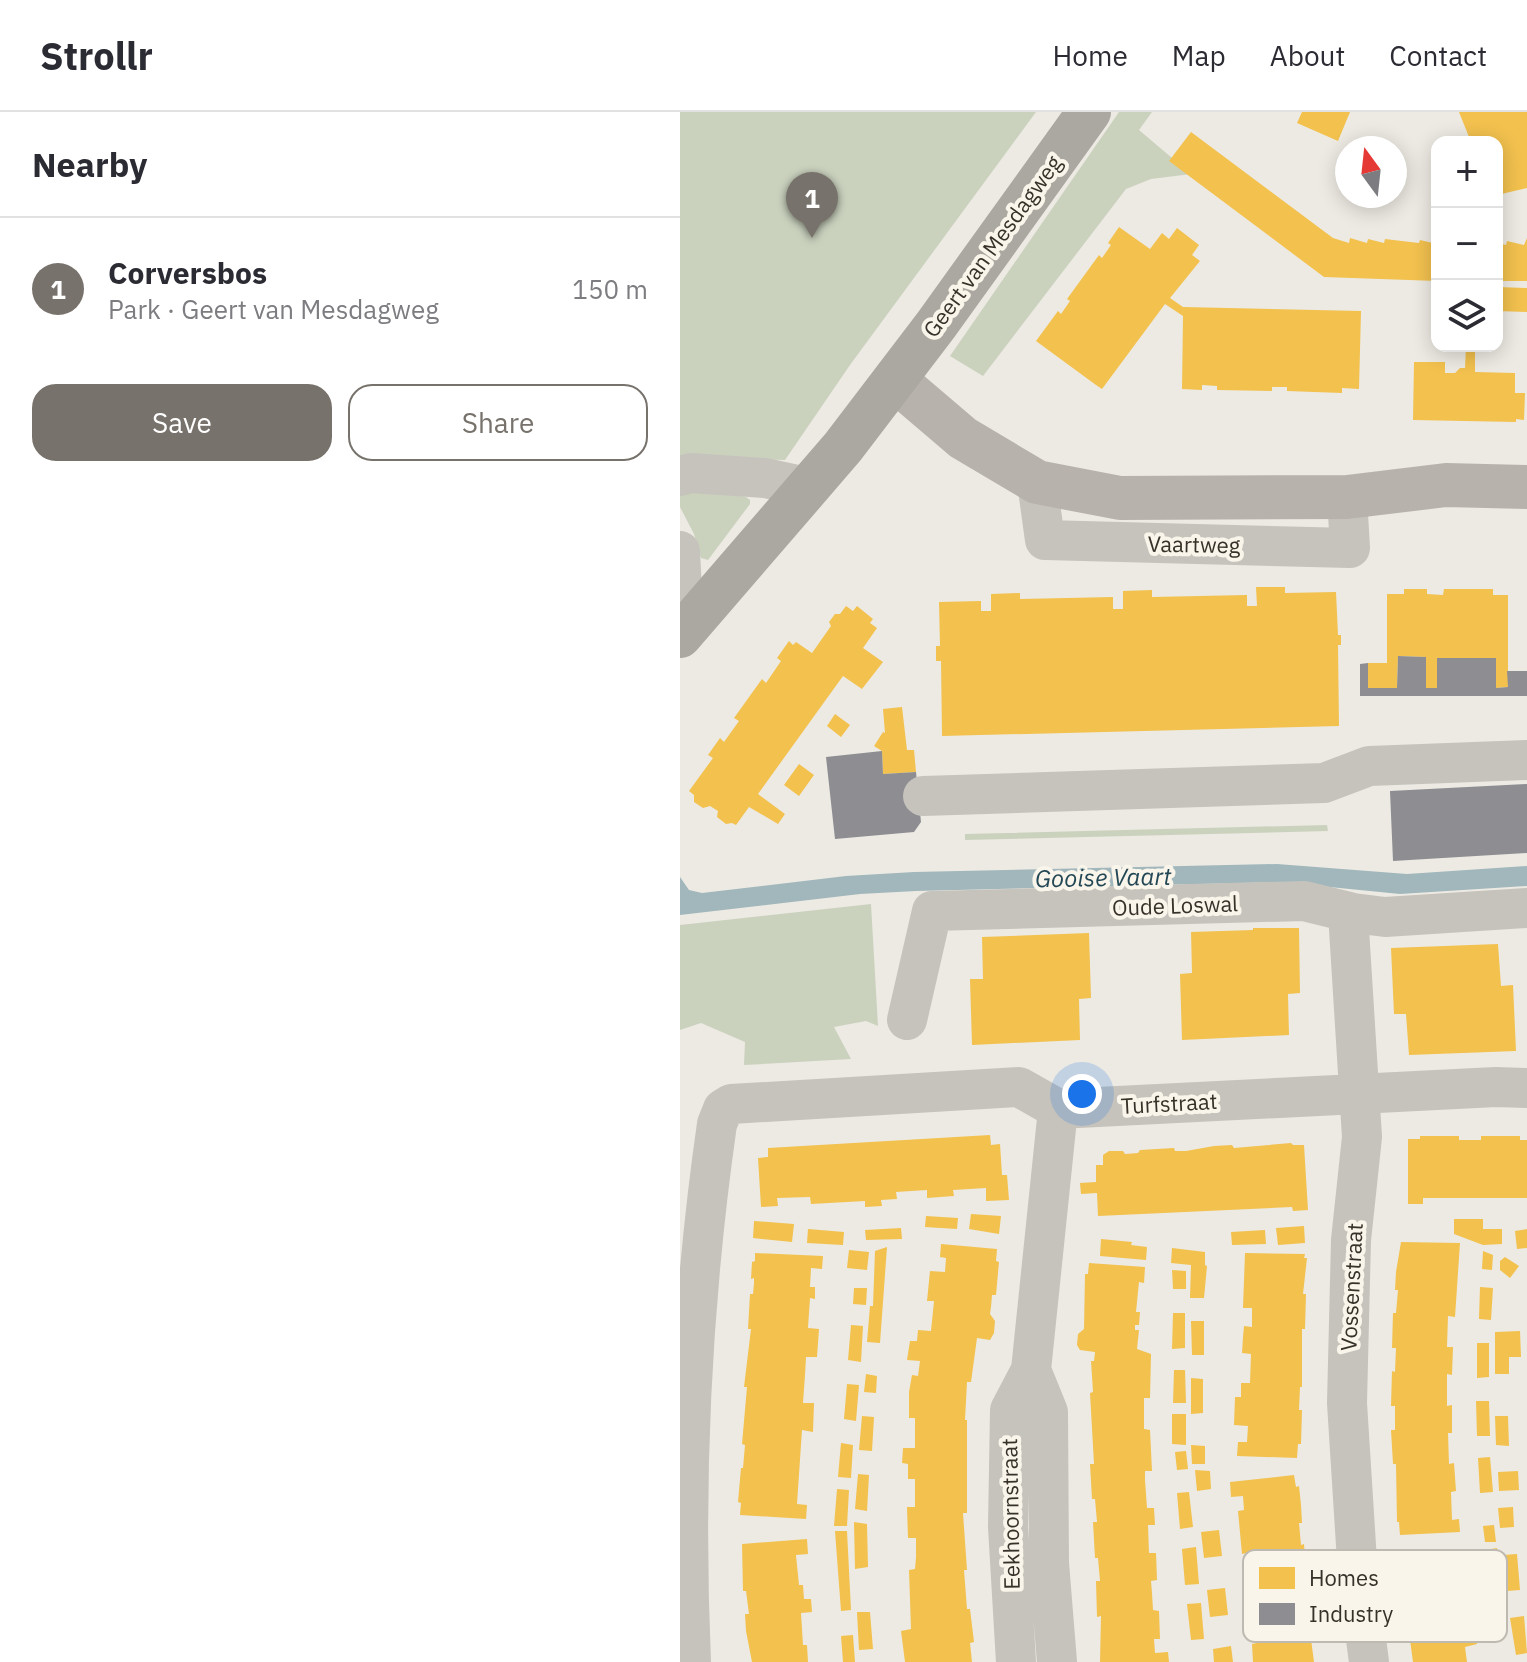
<!DOCTYPE html>
<meta charset="utf-8">
<style>
:root{--surface:#fff;--page:#f7f7f7;--text:#2b2b33;--muted:#7c7c81;--line:#e1e1e2;--accent:#77726b}
body{margin:0;font-family:"IBM Plex Sans",sans-serif;background:var(--page);color:var(--text)}
.controls{position:absolute;right:24px;top:24px;display:grid;overflow:hidden;border-radius:16px;box-shadow:0 4px 20px #0003}
.controls button{width:72px;height:72px;display:grid;place-items:center;padding:0;border:0;border-bottom:2px solid var(--line);background:var(--surface);color:var(--text);font:40px sans-serif}
.compass{position:absolute;left:655px;top:24px;width:72px;height:72px;border-radius:50%;background:var(--surface);box-shadow:0 4px 20px #0003;rotate:345deg}
.you{position:absolute;left:402px;top:982px;width:28px;height:28px;margin:-20px;border:6px solid #fff;border-radius:50%;background:#1a73e8;box-shadow:0 0 0 12px #1a73e833}
.badge{display:grid;place-items:center;width:52px;height:52px;border-radius:50%;background:var(--accent);color:#fff;font-size:26px;font-weight:700}
.pin{position:absolute;translate:-50% -66px;filter:drop-shadow(0 2px 4px #0008)}
.pin::after{content:'';position:absolute;top:42px;width:28px;height:24px;background:inherit;clip-path:polygon(0 0,100% 0,50% 100%)}
.list{margin:0;padding:0;list-style:none}
h2{display:flex;justify-content:space-between;align-items:center;height:104px;margin:0;padding:0 32px;font-size:34px}
h2 small{font-size:26px;font-weight:400;color:var(--muted)}
.list li{display:grid;grid-template-columns:52px 1fr auto;gap:24px;align-items:center;box-sizing:border-box;height:144px;padding:0 32px;border-top:2px solid var(--line)}
.list b{display:block;font-size:30px;white-space:nowrap}
.list p{margin:0;font-size:26px;white-space:nowrap;color:var(--muted)}
.list em{font-size:26px;font-style:normal;color:var(--muted)}
.actions{display:flex;gap:16px;padding:24px 32px}
.actions a{flex:1;padding:18px 0;border:2px solid var(--accent);border-radius:24px;text-align:center;font-size:28px;color:var(--accent)}
.actions .main{background:var(--accent);color:#fff}
.icon{flex:none;width:44px;height:44px;fill:none;stroke:currentColor;stroke-width:2;stroke-linecap:round;stroke-linejoin:round}
.map{position:relative;flex:none;width:847px;height:1550px;overflow:hidden}
header{display:flex;align-items:center;gap:48px;box-sizing:border-box;height:112px;padding:0 40px;background:var(--surface);border-bottom:2px solid var(--line)}
header strong{font-size:38px}
nav{display:flex;gap:44px;margin-inline-start:auto;font-size:28px}
main{display:flex}
aside{flex:1;background:var(--surface)}
.map>svg:first-child{display:block}
</style>
<header>
<strong>Strollr</strong>
<nav><a>Home</a><a>Map</a><a>About</a><a>Contact</a></nav>
</header>
<main>
<aside>
<h2>Nearby<small></small></h2>
<ul class="list">
<li><span class="badge">1</span><div><b>Corversbos</b><p>Park · Geert van Mesdagweg</p></div><em>150 m</em></li>
</ul>
<div class="actions"><a class="main">Save</a><a>Share</a></div>
</aside>
<div class="map">
<svg width="847" height="1550" viewBox="0 0 847 1550">
<rect width="100%" height="100%" fill="#edeae3"/>
<path fill="#cad2be" d="M0,0H356L170,253L105,348L0,346Z
M439,0H472L459,18L511,62L471,67L446,77L303,264L270,244Z
M0,372L66,385L70,388V392L28,448L21,446L14,422L0,395Z
M647,713L648,719L285,728V722Z
M191,792L198,914L186,909L154,915L171,947L64,953L65,930L21,911L0,918V813Z"/>
<path fill="#a1b7bc" d="M597,752L727,762L847,754V774L720,782L599,770L236,779L180,782L0,803V765L9,778L22,781L166,764L234,760Z"/>
<path fill="#f2c14e" d="M622,0H670L658,29L617,11Z
M779,0H847V76L817,83V30H791Z
M511,20L653,126L669,131L670,126L687,131L688,127L704,131L705,127L739,131L740,128L757,132V169L644,165L489,49Z
M439,115L470,137L482,121L489,127L497,116L519,133L512,143L520,149L490,186L503,195L681,199L679,277L662,276V281L607,279V275H592V279L537,278V274L522,273V278L502,277L503,204L485,192L422,277L416,273L356,229L378,199L381,202L390,189L387,187L419,143L422,146L431,133L428,131Z
M847,126V169H817V131L826,133L827,129L844,133Z
M817,175L847,176V200L817,199Z
M786,234H795V260L835,261V281H845L844,308L836,307V310L733,308L734,250H765V261H775L780,256H785Z
M576,475H605V481L656,480L658,523H661V533H658L659,614L262,624L261,549H256V534H260L259,490L301,489V499H311V482L340,481V487L433,485V497H443V479L472,478V485L567,483V494H577Z
M724,477H747V482L763,483L764,477H813V483H828V575L816,576V546H757V576H746V545L718,544L717,576H688V551H707V482H724Z
M166,494L173,499L177,494L193,507L190,511L197,516L183,536L203,550L182,577L163,564L78,682L105,702L98,712L69,695L56,713L52,711L46,712L37,705L38,699L30,694L23,696L14,690V683L9,679L33,646L28,643L40,626L44,630L59,609L54,606L82,567L86,571L101,549L97,546L109,529L113,533L116,530L132,541L151,514L149,510L155,502H160Z
M222,595L227,638H234L236,660L203,662L202,639L194,634L203,620L205,621L203,597Z
M155,602L170,613L161,625L147,614Z
M119,652L134,663L119,684L104,673Z
M573,816H619L620,881L608,882L609,923L502,928L500,862L512,861L511,820L573,818Z
M409,821L411,886L399,887L400,928L292,933L290,867H303L302,825Z
M818,832L821,874L833,873L836,939L729,943L726,902H714L711,836Z
M310,1023L311,1033L320,1032L322,1063H327L329,1088L306,1089V1076L273,1078L274,1084L247,1086V1078L216,1080L217,1087L201,1088L202,1094L185,1095V1089L131,1092L130,1085L97,1086L98,1094L81,1095L78,1046L88,1045V1036Z
M740,1024H779V1028H801V1024H840V1028H847V1086H743V1092H728V1027H740Z
M611,1031L613,1033H624L628,1098L613,1099L612,1095L418,1104L417,1081L401,1082L400,1071L416,1070V1053H423V1043L429,1039H443L445,1042L458,1041L460,1038L494,1036L495,1039H506L534,1034L552,1033L554,1036Z
M291,1102L321,1104L319,1122L289,1117Z
M246,1104L278,1106L277,1117L245,1115Z
M774,1107H803V1117H822V1132L803,1133L774,1122Z
M74,1109L114,1112L112,1130L73,1126Z
M624,1114L625,1131L598,1133L596,1116Z
M221,1116L222,1127L186,1128L185,1118Z
M128,1117L164,1120L163,1133L127,1131Z
M847,1117V1136L837,1137L835,1119Z
M585,1118L586,1132L552,1133L551,1120Z
M421,1127L452,1130L451,1133L467,1135L466,1148L420,1144Z
M721,1130L780,1131L775,1205L768,1204L767,1235H773L772,1263L767,1262V1294L772,1293V1321H768L769,1352L774,1351L776,1379L771,1380L772,1408L779,1407L780,1420L720,1423L719,1410H717L716,1352H713L711,1318H715V1294H711L712,1259L715,1260L716,1236H712L713,1201H716L718,1178H715L716,1160Z
M261,1132L317,1137L316,1149L319,1150L316,1183H312L311,1195L310,1202L315,1209L314,1221L310,1228L297,1226L291,1270H287L285,1308H287V1401H283L287,1458H284L287,1497H290L294,1530L290,1531L292,1550H225L221,1519L231,1517L229,1458L235,1457L236,1445V1426H228L227,1395H235V1367H228V1352L222,1351L223,1336H235V1306H229V1280L232,1263L238,1264L240,1249L227,1248L230,1229H237L238,1218L251,1219L254,1189H247L250,1159L265,1160L266,1146L260,1145Z
M207,1135L200,1231L187,1230L190,1194H193L195,1139Z
M492,1136L525,1140V1153L527,1154L524,1186H510L511,1153L491,1151Z
M169,1138L189,1140L187,1158L167,1156Z
M803,1139L813,1143L812,1158L802,1157Z
M75,1141L143,1144L142,1157L131,1156L130,1175H135V1187L130,1186L128,1216L139,1217L137,1245H126L125,1263L123,1291H134L133,1320L122,1318L117,1392L127,1393L126,1407L60,1403L61,1391L58,1390L61,1356H63L65,1333L62,1332L67,1275H64L71,1217H68L70,1182H73L74,1171V1166L71,1167L72,1150L75,1149Z
M565,1141L625,1142L624,1146H627L623,1182H626L625,1217H622V1275H620L619,1298H622L621,1332H618L617,1346L557,1344L558,1330H567L568,1314L554,1313L555,1285H561V1271H570L571,1242L562,1241L563,1225L564,1214L572,1215V1196H563Z
M825,1145L839,1154L830,1166L820,1158V1149Z
M409,1151L465,1155L464,1171L459,1170L456,1200H460L459,1213H455V1218H459L457,1237L471,1242L470,1286H464V1317L470,1318L472,1359H465V1368L467,1396H474L475,1413H468L469,1441H476L477,1468L471,1469L472,1481L473,1498L479,1499L480,1527H474L475,1541L488,1540L489,1550H420L421,1504L417,1505L416,1469H420L418,1446H415L413,1410H417L415,1387H412L410,1352H414L410,1281L413,1280L411,1249H414L415,1240L400,1238L397,1233L398,1222L404,1217L405,1162H408Z
M492,1158L506,1159V1177H493Z
M800,1175L813,1176L811,1208L799,1207Z
M174,1176H187L186,1193L173,1192Z
M493,1201H505V1236L492,1237Z
M511,1209H524V1243H512Z
M171,1213L183,1214L181,1250L168,1248Z
M840,1219L841,1245H829V1262H815V1220Z
M797,1231H809V1265L797,1266Z
M494,1258H505L506,1291H493Z
M186,1262L197,1264L196,1281L184,1280Z
M511,1266L523,1267V1301L511,1302Z
M167,1272L179,1273L176,1309L164,1307Z
M796,1289H809L810,1324H797Z
M492,1302H506V1333L492,1332Z
M182,1304L194,1305L192,1339L179,1338Z
M815,1304H828L829,1334L816,1333Z
M161,1331L173,1333L171,1366L158,1365Z
M511,1333L525,1334V1352H512Z
M506,1339L508,1357L497,1358L495,1340Z
M810,1345L813,1380L800,1381L798,1346Z
M515,1358L530,1359L531,1377L517,1379Z
M838,1359L839,1378L819,1379L818,1360Z
M178,1362L189,1363L187,1399L175,1397Z
M614,1363L616,1375L619,1374L621,1393L622,1411H619L621,1433L624,1432L628,1490H631L635,1527H631L634,1550H573L572,1532L577,1531L574,1499H569L566,1475L570,1474L569,1455L567,1441L562,1442L558,1399L564,1398L563,1384L551,1385L550,1370Z
M157,1377L169,1378L167,1414H154Z
M509,1380L513,1415L500,1417L497,1381Z
M833,1395L834,1415L820,1416L818,1396Z
M174,1410L187,1412L188,1455L175,1457Z
M814,1413L816,1430H805L803,1414Z
M539,1418L542,1444L524,1446L521,1420Z
M155,1419H167L171,1498L161,1499Z
M127,1427L128,1442L116,1443L119,1473H123L124,1487H131L132,1500L121,1501L123,1533H127L128,1550H72L66,1519L65,1502H69L66,1479H63L62,1432Z
M516,1435L519,1472L505,1473L502,1437Z
M817,1436L819,1454L807,1456L805,1438Z
M837,1442L840,1478L827,1479L823,1443Z
M784,1446L786,1460L776,1461L779,1494L785,1493L789,1521L795,1520L797,1532L785,1535L787,1550H733L730,1528H733L731,1514L730,1503H727L723,1468L726,1467L725,1454Z
M545,1476L548,1503L530,1505L527,1478Z
M521,1491L524,1527L511,1528L507,1492Z
M177,1500H190L193,1537L179,1538Z
M844,1504L847,1541L836,1543L830,1506Z
M173,1523L175,1550H163L161,1524Z
M551,1534L553,1550H534L533,1537Z"/>
<path fill="#8d8d92" d="M718,544L746,545V576H757V546H816V576L828,575L827,559H847V584H680V552L688,551V576H717Z
M202,639L203,662L236,660L241,710L234,720L155,727L146,645Z
M847,672V741L713,749L710,679Z"/>
<g fill="none" stroke-linecap="round" stroke-linejoin="round">
<path stroke="#c6c3bc" stroke-width="40" d="M0,364L11,361L85,366L127,375
M357,370L365,428L670,436L667,385
M0,439L4,519
M243,684L644,671L689,654L847,648
M673,801L669,817L682,1025L671,1128L667,1291L678,1465L689,1550
M227,908L252,799L624,789L673,801L705,805L847,796
M351,1258L368,1300L369,1451L377,1550
M11,1550C3,1367 11,1193 37,1012L43,997L51,992L339,975L378,997L816,975L847,976
M336,1550L328,1415L330,1298L351,1258L378,997"/>
<path stroke="#b7b3ac" stroke-width="44" d="M215,268L283,326L357,370L440,386L667,385L766,373L847,375"/>
<path stroke="#aba7a1" stroke-width="44" d="M0,524L163,335L256,213L409,0"/>
</g>
<g text-anchor="middle" dominant-baseline="central" stroke-width="8" stroke-linejoin="round" paint-order="stroke">
<g font-size="22" fill="#37312a" stroke="#f9f5eb">
<text transform="translate(312 134) rotate(-54)">Geert van Mesdagweg</text>
<text transform="translate(514 432) rotate(1)">Vaartweg</text>
<text transform="translate(495 793) rotate(-2)">Oude Loswal</text>
<text transform="translate(489 991) rotate(-3)">Turfstraat</text>
<text transform="translate(671 1175) rotate(-87)">Vossenstraat</text>
<text transform="translate(330 1402) rotate(-91)">Eekhoornstraat</text>
</g>
<g font-size="24" font-style="italic" fill="#234755" stroke="#f9f5eb">
<text transform="translate(423 765) rotate(-1)">Gooise Vaart</text>
</g>
</g>
<rect x="563" y="1438" width="264" height="92" rx="12" fill="#f9f5eb" stroke="#bfbab1" stroke-width="2"/>
<rect x="579" y="1455" width="36" height="22" fill="#f2c14e"/>
<rect x="579" y="1491" width="36" height="22" fill="#8d8d92"/>
<g font-size="22" fill="#37312a">
<text x="629" y="1474">Homes</text>
<text x="629" y="1510">Industry</text>
</g>
</svg>
<div class="controls">
<button>+</button>
<button>−</button>
<button><svg class="icon" aria-label="layers" viewBox="0 0 24 24"><path d="M12 4l9 5-9 5-9-5zM3 14l9 5 9-5"/></svg></button>
</div>
<svg class="compass" viewBox="-18 -18 36 36"><path d="M0-13l5 13h-10z" fill="#e53935"/><path d="M0 13l5-13h-10z" fill="#7c7c81"/></svg>
<div class="you"></div>
<div class="pin badge" style="left:132px;top:126px">1</div>
</div>
</main>
